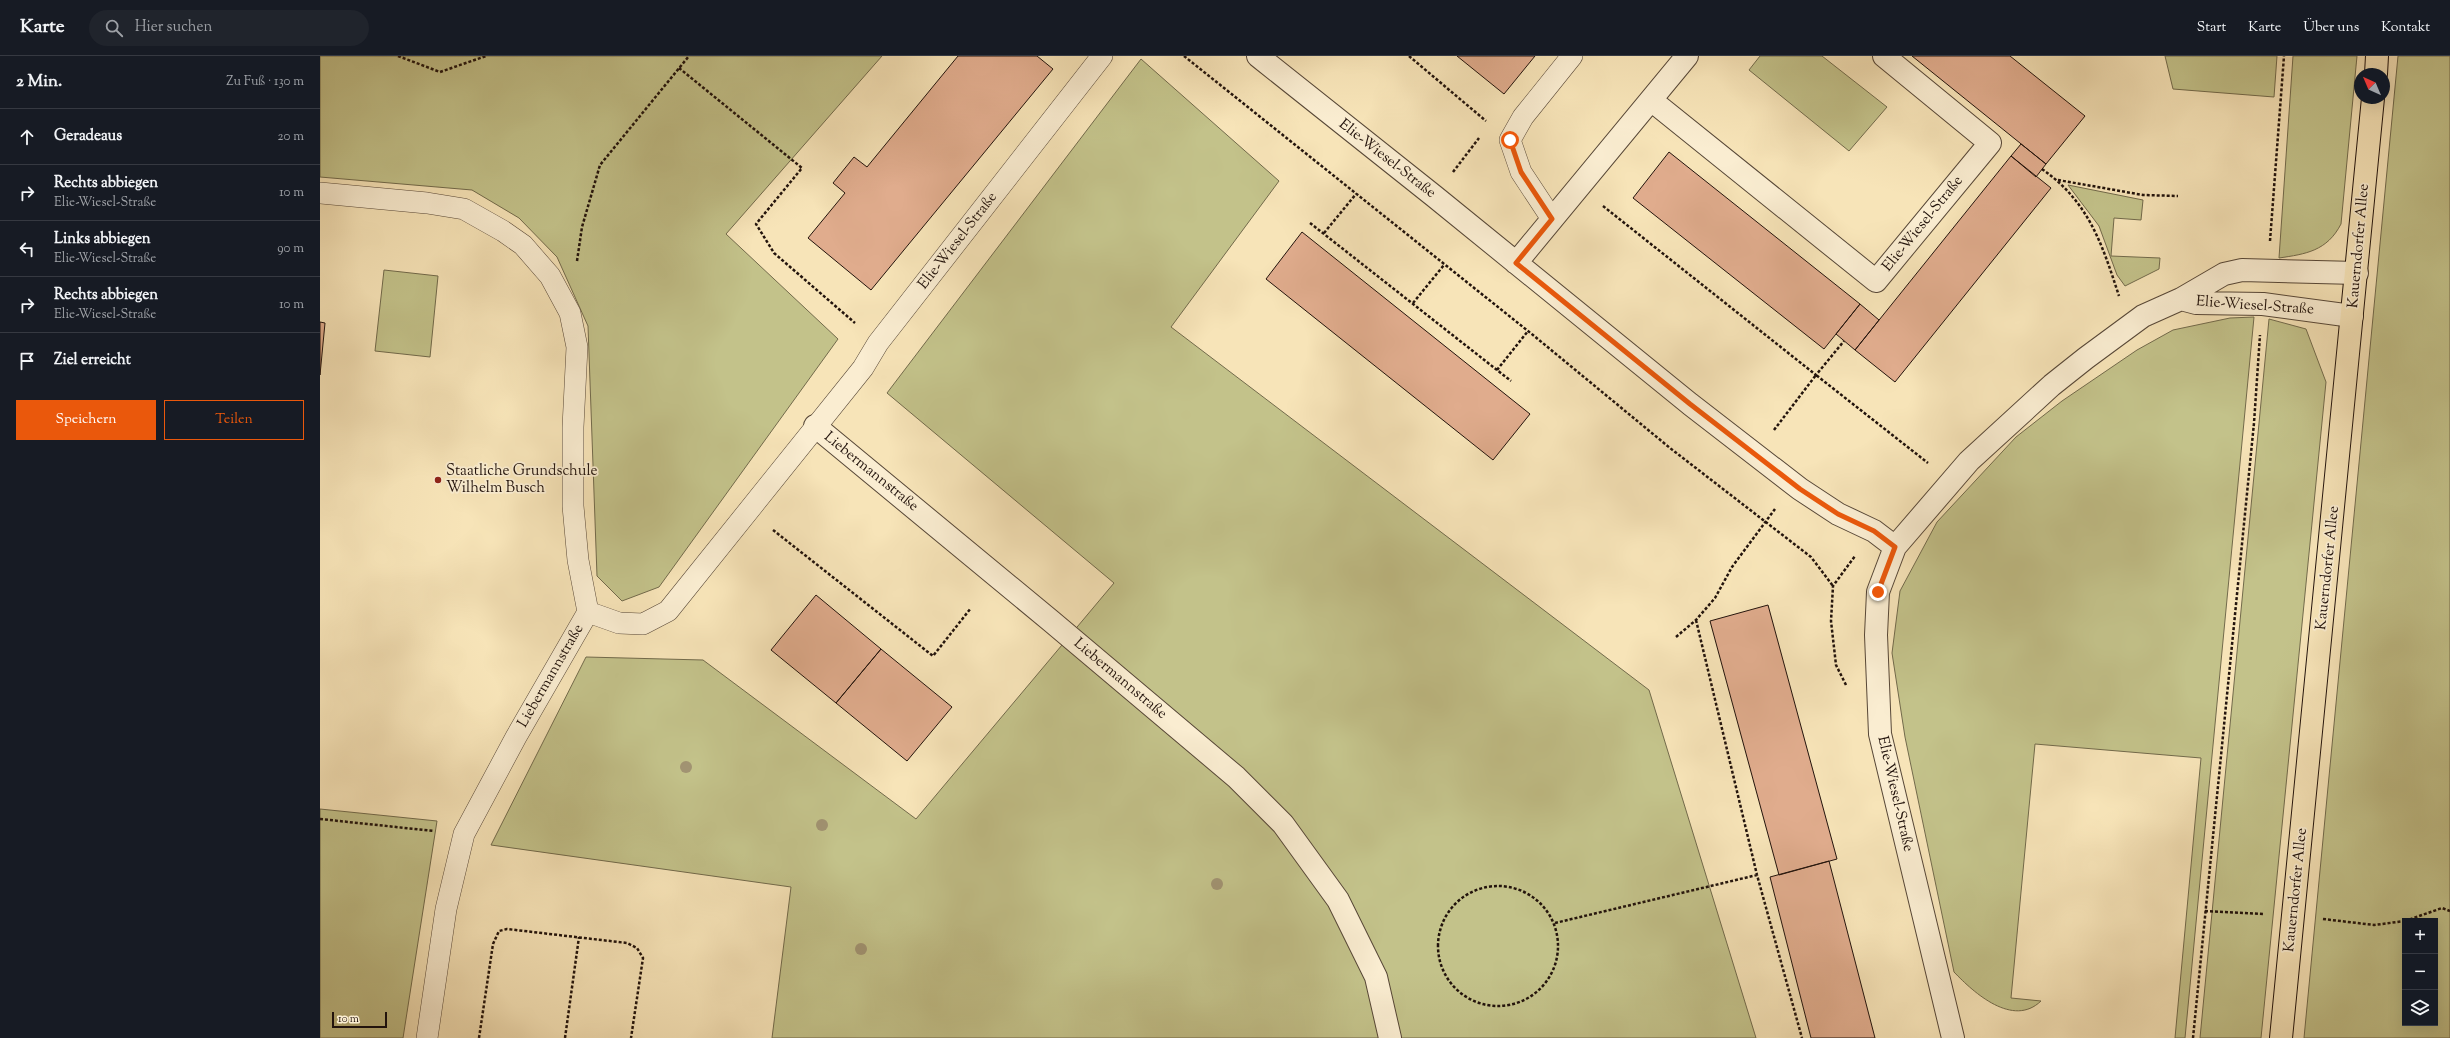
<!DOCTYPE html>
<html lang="de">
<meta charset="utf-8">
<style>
:root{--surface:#171b24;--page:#20242c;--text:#f1f3f6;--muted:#9ea1a6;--line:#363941;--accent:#ea580c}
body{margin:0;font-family:"Sorts Mill Goudy",serif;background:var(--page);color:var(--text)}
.controls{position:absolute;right:12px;bottom:12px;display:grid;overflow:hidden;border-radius:0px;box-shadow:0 4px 16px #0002}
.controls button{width:36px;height:36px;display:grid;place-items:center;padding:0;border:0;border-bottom:1px solid var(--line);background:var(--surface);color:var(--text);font:20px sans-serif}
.compass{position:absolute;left:2034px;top:12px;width:36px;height:36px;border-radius:50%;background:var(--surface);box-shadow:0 4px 16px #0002;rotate:316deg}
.scale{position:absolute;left:12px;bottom:10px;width:55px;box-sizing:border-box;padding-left:4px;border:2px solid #22130c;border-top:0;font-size:11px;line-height:14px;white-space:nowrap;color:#22130c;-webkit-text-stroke:3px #faedd1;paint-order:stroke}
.stop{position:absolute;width:12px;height:12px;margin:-9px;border:3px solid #ea580c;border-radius:50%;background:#fff}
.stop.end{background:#ea580c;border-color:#fff;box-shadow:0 1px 4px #0008}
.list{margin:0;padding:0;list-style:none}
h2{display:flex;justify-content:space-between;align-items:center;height:52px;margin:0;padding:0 16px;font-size:17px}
h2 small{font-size:13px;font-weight:400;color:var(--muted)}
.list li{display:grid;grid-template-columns:26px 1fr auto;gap:12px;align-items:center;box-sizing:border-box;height:56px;padding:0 16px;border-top:1px solid var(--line)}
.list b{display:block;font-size:15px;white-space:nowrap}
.list p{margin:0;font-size:13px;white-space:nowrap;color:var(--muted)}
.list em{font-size:13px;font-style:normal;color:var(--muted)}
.actions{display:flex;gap:8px;padding:12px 16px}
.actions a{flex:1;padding:9px 0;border:1px solid var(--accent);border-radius:0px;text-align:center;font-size:14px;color:var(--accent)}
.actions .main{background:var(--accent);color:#fff}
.icon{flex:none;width:22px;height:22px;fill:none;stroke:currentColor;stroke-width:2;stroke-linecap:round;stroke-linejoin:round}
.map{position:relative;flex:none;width:2130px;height:982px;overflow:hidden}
header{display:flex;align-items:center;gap:24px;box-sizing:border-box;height:56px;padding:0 20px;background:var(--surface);border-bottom:1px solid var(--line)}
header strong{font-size:19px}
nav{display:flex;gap:22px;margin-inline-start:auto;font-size:14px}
.search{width:280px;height:36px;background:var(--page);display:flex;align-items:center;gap:10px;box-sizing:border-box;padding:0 14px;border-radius:22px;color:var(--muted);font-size:15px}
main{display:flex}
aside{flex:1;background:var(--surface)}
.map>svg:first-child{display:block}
</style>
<header>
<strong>Karte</strong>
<div class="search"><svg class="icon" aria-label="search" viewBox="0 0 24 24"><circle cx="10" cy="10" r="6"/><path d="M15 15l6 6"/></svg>Hier suchen</div>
<nav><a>Start</a><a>Karte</a><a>Über uns</a><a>Kontakt</a></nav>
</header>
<main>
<aside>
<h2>2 Min.<small>Zu Fuß · 130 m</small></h2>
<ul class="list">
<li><svg class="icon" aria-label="ahead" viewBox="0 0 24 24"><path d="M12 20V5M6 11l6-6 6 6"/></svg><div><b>Geradeaus</b></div><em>20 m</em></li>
<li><svg class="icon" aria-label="right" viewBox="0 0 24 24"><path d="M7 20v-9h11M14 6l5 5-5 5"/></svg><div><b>Rechts abbiegen</b><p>Elie-Wiesel-Straße</p></div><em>10 m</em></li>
<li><svg class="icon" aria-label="left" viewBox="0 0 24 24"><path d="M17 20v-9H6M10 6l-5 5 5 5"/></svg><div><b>Links abbiegen</b><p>Elie-Wiesel-Straße</p></div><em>90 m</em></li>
<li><svg class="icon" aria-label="right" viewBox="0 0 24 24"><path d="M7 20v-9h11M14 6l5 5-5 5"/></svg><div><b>Rechts abbiegen</b><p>Elie-Wiesel-Straße</p></div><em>10 m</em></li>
<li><svg class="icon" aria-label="arrive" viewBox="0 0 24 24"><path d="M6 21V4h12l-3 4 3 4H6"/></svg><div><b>Ziel erreicht</b></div></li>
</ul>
<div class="actions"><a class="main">Speichern</a><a>Teilen</a></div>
</aside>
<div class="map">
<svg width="2130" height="982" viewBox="0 0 2130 982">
<rect width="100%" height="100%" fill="#f7e4b8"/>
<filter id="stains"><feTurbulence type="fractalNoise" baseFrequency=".005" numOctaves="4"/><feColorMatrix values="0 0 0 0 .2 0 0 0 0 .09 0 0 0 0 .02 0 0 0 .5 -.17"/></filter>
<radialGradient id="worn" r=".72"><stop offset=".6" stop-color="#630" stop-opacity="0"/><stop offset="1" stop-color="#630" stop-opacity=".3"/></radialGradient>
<path fill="#c3c28a" stroke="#726a4b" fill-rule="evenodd" d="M0,0H562L406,178L518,283L339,531L302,545L277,520L268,270L237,201L199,162L152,134L0,121Z
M1440,0H1502L1567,51L1529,95L1429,14Z
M1845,0H1957L1954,41L1853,33Z
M1973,0H2037L2021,168C2007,195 1986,198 1959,202Z
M2078,0H2130V982H1984ZM2085,865H2115V967H2085Z
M821,3L959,125L851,271L1329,634L1436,982H452L471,831L171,789L266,601L383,604L596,763L794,527L567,337Z
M1748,129L1823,144L1821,164L1794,162L1791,200L1840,202L1839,213L1805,230L1797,219L1779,170Z
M64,214L118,220L110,301L55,295Z
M1934,261L1865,982H1855L1881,702L1715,688L1691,942L1721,945C1693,972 1654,937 1634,916L1585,681L1572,597L1580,535L1617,466L1696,381L1742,345L1817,294L1853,274L1910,262Z
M1949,263L1986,273L2006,326L1941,982H1880Z
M0,753L117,765L83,982H0Z"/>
<path fill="#e0ac8d" stroke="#22130c" d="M638,0H717L733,13L551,234L488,182L525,137L513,127L534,101L547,111Z
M1137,0H1215L1184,38Z
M1592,0H1690L1765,60L1726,108Z
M1701,88L1726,108L1716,121L1691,100Z
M1349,96L1540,248L1504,293L1313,142Z
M1691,100L1731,132L1575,326L1535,294Z
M982,176L1210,358L1173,404L946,223Z
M1540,248L1559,264L1535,294L1516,278Z
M0,266L5,267L0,319Z
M496,539L561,593L516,647L451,594Z
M1448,549L1517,803L1459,819L1390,565Z
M561,593L632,651L587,705L516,647Z
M1509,805L1555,982H1491L1450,821Z"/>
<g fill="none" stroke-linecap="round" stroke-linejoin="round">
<g stroke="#574737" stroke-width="22">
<path id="service" d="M0,137L107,147L144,153L183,175L203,189L230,220L250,257L257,291L253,371V450L258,504L268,556
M1232,163L1201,116L1190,84L1203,61L1252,0
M268,556L299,567L323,568L348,555L543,312L558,287L782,0
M107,982L126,853L144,778L196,681L268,556"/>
</g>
<g stroke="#574737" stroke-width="24">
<path id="minor" d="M938,0L1114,140L1370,348L1480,433L1518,458L1554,475L1575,491
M1331,44L1556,225L1670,87L1564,0
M1196,207L1367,0
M1861,243L1876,247L1943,248L2032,260
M495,370L731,565L916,721L963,768L1018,844L1056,921L1070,982
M1633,982L1560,678L1556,579L1558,536L1575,491L1649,405L1732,329L1766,302L1823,260L1861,243L1904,218L1922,214L2037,217"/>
</g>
<g stroke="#22130c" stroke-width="24">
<path id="primary" d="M2056,18L2057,0
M1961,982L2053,42"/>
</g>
<path stroke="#22130c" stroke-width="2.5" stroke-dasharray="3 2" stroke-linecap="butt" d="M78,0L120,16L166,0
M864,0L1213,279L1350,392L1491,501L1513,530
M1089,0L1166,65
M359,12L482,112L436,168L454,197L535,267
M1722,113C1769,146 1782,188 1799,240
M1133,116L1159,82
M1738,124L1823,139L1858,140
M1283,150L1496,319L1524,285
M990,167L1191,325
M1004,177L1036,138
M1950,185L1964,0
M257,205L262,171L280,109L369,0
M1093,247L1124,209
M1177,314L1208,275
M1454,374L1496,319L1608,407
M453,474L613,600L651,552
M1376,564L1437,819L1482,982
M1356,581L1376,564L1395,542L1412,511L1455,453
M1526,629L1516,609L1511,565L1513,530L1535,500
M0,763L114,775
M1118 890a60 60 0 1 1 120 0a60 60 0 1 1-120 0Z
M1885,855L1943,858
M2003,863L2054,869L2085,865
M2085,865L2122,852L2130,855
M1235,867L1437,819
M159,982L173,888L179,875L187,873L307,887L317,892L323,902L311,982
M245,982L259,881
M1873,982L1934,367L1940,279"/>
<use href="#service" stroke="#faedd1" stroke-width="21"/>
<use href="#minor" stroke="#faedd1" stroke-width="22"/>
<use href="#primary" stroke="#f7e4b8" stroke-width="22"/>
</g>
<g fill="#a19372">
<circle cx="366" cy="711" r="6"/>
<circle cx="502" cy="769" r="6"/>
<circle cx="897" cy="828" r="6"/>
<circle cx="541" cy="893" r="6"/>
</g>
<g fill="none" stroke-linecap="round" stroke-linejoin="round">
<path stroke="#ea580c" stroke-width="5" d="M1190,84L1201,116L1232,163L1196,207L1370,348L1480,433L1518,458L1554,475L1575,491L1558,536"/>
</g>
<circle fill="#8f2418" stroke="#faedd1" stroke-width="1.5" cx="118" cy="424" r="4"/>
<g text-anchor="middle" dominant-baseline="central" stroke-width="3.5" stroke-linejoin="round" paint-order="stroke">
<g font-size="15" fill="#22130c" stroke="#faedd1">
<text transform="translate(1067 103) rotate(38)">Elie-Wiesel-Straße</text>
<text transform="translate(1603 168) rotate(-51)">Elie-Wiesel-Straße</text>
<text transform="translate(638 185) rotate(-52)">Elie-Wiesel-Straße</text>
<text transform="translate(2039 190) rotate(-85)">Kauerndorfer Allee</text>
<text transform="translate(1935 250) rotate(4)">Elie-Wiesel-Straße</text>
<text transform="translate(551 416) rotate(39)">Liebermannstraße</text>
<text transform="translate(2008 512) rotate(-84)">Kauerndorfer Allee</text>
<text transform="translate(231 620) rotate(-60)">Liebermannstraße</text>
<text transform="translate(800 623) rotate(40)">Liebermannstraße</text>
<text transform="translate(1575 738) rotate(77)">Elie-Wiesel-Straße</text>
<text transform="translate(1976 834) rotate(-84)">Kauerndorfer Allee</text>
</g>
<g font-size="15" fill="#22130c" stroke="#faedd1" text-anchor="start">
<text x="126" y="415">Staatliche Grundschule<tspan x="126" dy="17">Wilhelm Busch</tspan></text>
</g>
</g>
<rect width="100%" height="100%" filter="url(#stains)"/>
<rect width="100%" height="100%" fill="url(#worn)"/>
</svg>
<div class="controls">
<button>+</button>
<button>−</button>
<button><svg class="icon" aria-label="layers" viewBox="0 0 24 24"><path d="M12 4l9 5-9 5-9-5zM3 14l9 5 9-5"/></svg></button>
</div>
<svg class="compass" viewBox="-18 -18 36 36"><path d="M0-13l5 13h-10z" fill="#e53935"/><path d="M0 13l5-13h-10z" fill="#9ea1a6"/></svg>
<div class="scale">10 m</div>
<div class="stop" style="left:1190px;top:84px"></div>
<div class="stop end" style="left:1558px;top:536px"></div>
</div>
</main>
